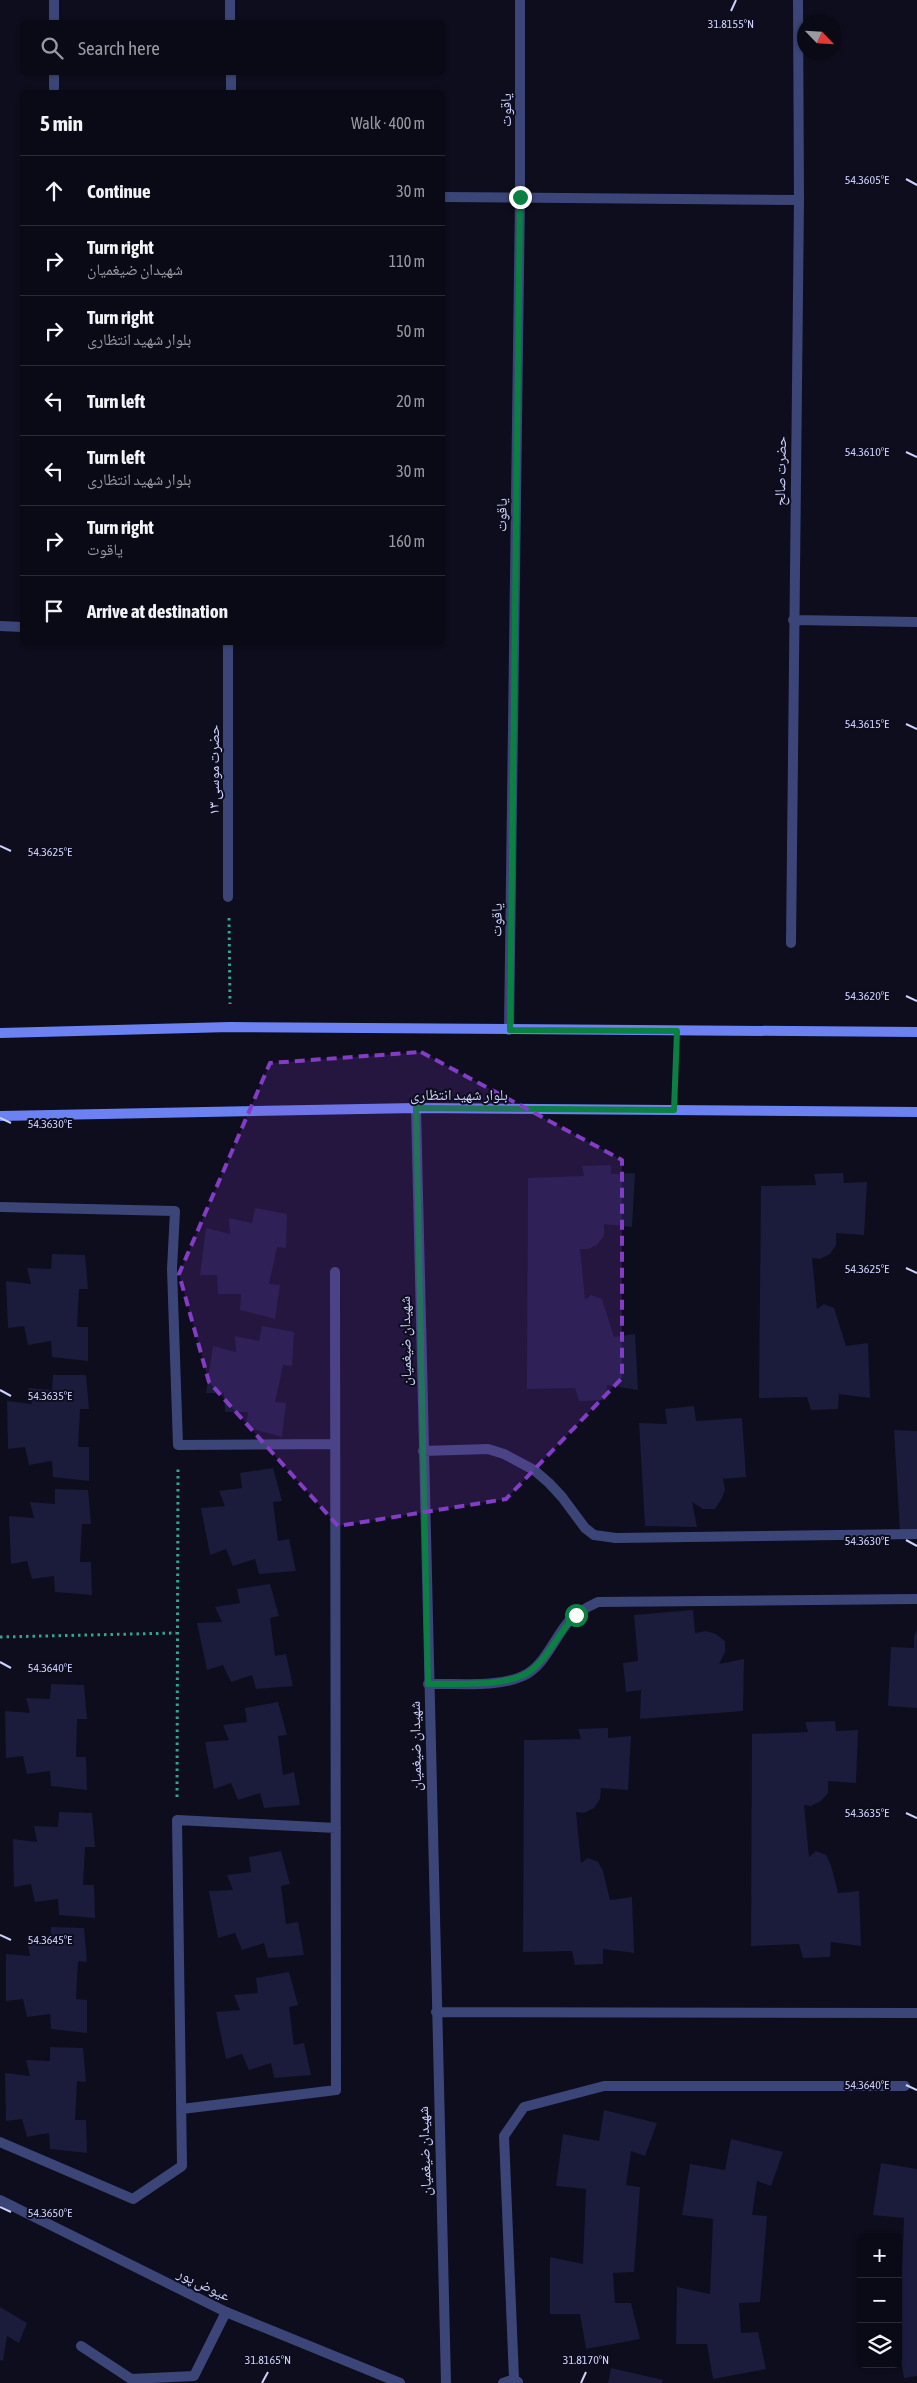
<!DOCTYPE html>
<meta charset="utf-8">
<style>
:root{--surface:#0a0a16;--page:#181823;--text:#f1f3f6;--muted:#999aa1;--line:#2a2b35}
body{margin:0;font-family:"Asap Condensed","Noto Naskh Arabic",sans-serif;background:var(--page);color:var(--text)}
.controls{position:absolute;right:15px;bottom:15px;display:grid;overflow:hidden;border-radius:8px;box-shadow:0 1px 4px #0004}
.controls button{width:45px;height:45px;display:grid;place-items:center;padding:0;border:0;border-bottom:1px solid var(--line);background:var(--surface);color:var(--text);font:25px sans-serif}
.compass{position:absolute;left:797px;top:15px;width:45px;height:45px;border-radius:50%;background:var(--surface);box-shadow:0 1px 4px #0004;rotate:115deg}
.stop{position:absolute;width:15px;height:15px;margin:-11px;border:4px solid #0b8043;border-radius:50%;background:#fff}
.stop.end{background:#0b8043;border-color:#fff;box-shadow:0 1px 5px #0008}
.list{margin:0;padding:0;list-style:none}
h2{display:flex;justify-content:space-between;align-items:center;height:65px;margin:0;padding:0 20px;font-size:21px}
h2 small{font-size:16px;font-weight:400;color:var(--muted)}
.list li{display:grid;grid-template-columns:32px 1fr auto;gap:15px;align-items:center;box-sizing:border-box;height:70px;padding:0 20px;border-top:1px solid var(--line)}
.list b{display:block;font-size:19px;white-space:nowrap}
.list p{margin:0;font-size:16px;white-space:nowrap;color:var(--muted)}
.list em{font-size:16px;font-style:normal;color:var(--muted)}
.icon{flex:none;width:28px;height:28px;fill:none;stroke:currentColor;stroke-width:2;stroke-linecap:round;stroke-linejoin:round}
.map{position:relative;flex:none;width:917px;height:2383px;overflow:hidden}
.search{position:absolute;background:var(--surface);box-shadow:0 1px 4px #0004;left:20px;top:20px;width:425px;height:55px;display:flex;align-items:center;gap:12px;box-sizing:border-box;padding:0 18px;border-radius:8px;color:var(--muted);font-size:19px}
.panel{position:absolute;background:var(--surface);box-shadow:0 1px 4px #0004;left:20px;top:90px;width:425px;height:555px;border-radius:8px}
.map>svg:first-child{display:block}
</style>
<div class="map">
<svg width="917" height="2383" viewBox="0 0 917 2383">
<rect width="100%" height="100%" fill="#0d0d1d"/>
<path fill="#1b1b3c" d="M611,1165V1174L635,1173L632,1227L604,1224V1236L597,1245L588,1249H580L585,1300L591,1295L602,1299L614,1337L635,1334L638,1390L607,1385L606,1400L579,1401L575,1388L527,1389L528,1178L584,1176L582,1166Z
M843,1173L844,1183L867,1182L864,1235L836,1233V1245L830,1254L820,1259L812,1258L817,1309L824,1304L834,1308L846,1346L868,1343L870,1398L839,1394L838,1409L811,1410L807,1397L759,1398L761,1186L816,1185L814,1174Z
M255,1208L287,1214L286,1248L277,1247L269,1284L280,1285L275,1319L240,1310L241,1294H218L217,1275H200L206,1228L230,1234L229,1218L252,1223Z
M52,1254L85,1255L88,1289H79L77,1327H88V1361L52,1357L51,1341L28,1345L24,1326L8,1328L6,1281L31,1284L27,1268L51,1269Z
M262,1326L294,1332L292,1366L283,1365L275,1402L286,1403L282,1437L246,1427L248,1412H225L224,1393H206L213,1346L236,1352L235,1336L259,1341Z
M53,1375H86L89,1409H80L78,1447H89V1481L53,1477L52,1461L29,1465L25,1447L8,1449L7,1401L32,1404L28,1388L52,1390Z
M694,1406L696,1421L742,1418L746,1477L723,1479L725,1490L721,1500L715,1509H703L692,1502L697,1527L645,1526L639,1423L667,1424L665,1409Z
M894,1430L917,1431V1534L900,1533Z
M273,1468L282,1501L273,1502L278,1541L289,1539L296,1571L259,1574L255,1559L233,1566L226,1549L210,1555L201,1508L225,1506L219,1491L242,1488L240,1473Z
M55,1489L88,1490L91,1524H82L80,1562H91L92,1595L55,1592L54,1576L32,1579L27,1561L11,1564L9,1516L34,1518L30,1502L55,1504Z
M270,1584L279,1616L270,1618L275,1656L286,1654L293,1686L256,1689L252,1675L231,1682L223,1665L207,1670L197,1623L222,1622L215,1607L240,1603L237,1589Z
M693,1610L695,1633L706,1631L716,1634L725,1641V1652L719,1664L744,1659L743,1711L640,1719L641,1690L626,1692L623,1663L638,1661L634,1615Z
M917,1629V1708L888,1706L891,1647L914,1648V1637Z
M51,1684L84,1685L87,1719H77L76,1757H86L87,1790L51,1786L50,1771L27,1774L23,1756L6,1758L5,1711L30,1713L26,1698L50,1699Z
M278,1702L287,1735L278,1736L283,1775L294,1772L300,1805L264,1808L260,1793L238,1800L231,1783L214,1789L205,1742L229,1740L223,1725L247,1722L245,1708Z
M835,1721L836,1731L858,1730L856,1783L828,1781V1793L821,1801L811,1806L804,1805L809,1857L816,1851L826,1855L831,1865L838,1893L859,1891L861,1946L831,1942L830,1957L803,1958L799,1944L751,1946L752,1734L808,1732L805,1722Z
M608,1728V1738L631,1736L628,1790L601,1788L600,1799L594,1808L584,1813L576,1812L581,1863L588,1858L598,1862L603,1871L610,1900L632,1897L634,1953L603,1949V1964L575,1965L572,1951L523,1952L524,1740L581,1739L578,1729Z
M59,1812L92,1813L95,1847H85L83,1885H94L95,1918L59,1915L58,1899L35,1902L31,1884L14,1887L13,1839L37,1842L34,1826L58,1827Z
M281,1851L290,1884L281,1886L286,1924L298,1922L304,1955L268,1958L264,1943L242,1950L235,1933L218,1938L209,1891L233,1890L227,1875L251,1872L249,1857Z
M51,1927L84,1928L87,1962L78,1961L76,1999L87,2000V2033L51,2029L50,2014L27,2017L23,1999L6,2001V1954L30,1956L27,1940L50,1941Z
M289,1972L298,2005L289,2007L294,2045L304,2043L311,2075L274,2078L271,2063L249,2070L242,2054L226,2059L216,2012L240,2010L234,1995L258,1993L256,1978Z
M50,2047L83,2048L86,2082L77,2081L75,2120H86L87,2153L50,2149L49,2133L27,2137L22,2119L6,2121L5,2073L30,2076L26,2060L50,2061Z
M604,2110L657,2123L645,2156L631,2151L626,2185L640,2187L634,2272L613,2273L615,2303H631L640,2339L586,2349L580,2314H550V2257L583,2264L586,2189L556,2186L563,2134L599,2141Z
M731,2139L783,2152L771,2186L757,2181L752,2215L767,2216L760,2302L739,2303L741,2333L758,2332L766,2369L713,2379L707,2344H676L677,2287L710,2294L713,2219L682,2215L690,2164L725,2170Z
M881,2163L917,2169V2376L904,2378L898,2342V2293H901L904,2218L873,2215Z
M0,2307L27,2323L19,2343L7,2336L3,2361L0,2360Z
M611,2368L663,2380L662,2383H608Z"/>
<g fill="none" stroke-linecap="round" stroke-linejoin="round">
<path stroke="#36a589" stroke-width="3" stroke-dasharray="2.5 4" stroke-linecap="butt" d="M229,918L230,1004
M675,1087L676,1053
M0,1637L176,1633
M177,1797L178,1468"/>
<path stroke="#3c4578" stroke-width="10" d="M0,1207L175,1211L172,1269L178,1445L335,1444
M182,2109L336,2090L335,1272
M0,2142L133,2199L182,2166L177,1820L336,1828
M81,2346L131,2379L194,2376L226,2312"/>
<path stroke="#3c4578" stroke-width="10" d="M230,0V22
M54,22V0
M231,72V92
M54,88V72
M442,197L799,200L798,0
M793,620L917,622
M0,626L22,627
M228,642V897
M791,943L799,200
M509,1030L520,197V0
M416,1108L446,2383
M423,1451L488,1449L504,1454L534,1470L549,1483L562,1497L585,1528L594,1535L616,1538L917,1534
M428,1684C458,1683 496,1688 523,1676C545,1666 554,1638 569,1621C577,1612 587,1607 598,1602L917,1599
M436,2012L917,2013
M0,2200L226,2312L400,2383
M514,2379L504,2136L524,2107L604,2086H905
M503,2383L514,2379L518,2382"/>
<path stroke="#6c82f3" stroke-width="10" d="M0,1033L230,1027L917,1032
M0,1116L416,1108L917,1112"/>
</g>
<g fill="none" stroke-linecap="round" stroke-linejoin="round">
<path stroke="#0b8043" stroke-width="6" d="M520,197L510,1030L677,1031L674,1110L416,1108L428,1684C457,1683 511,1688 533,1669C551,1654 559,1631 576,1615"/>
</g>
<path fill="#833cc5" fill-opacity="0.2" stroke="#833cc5" stroke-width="4" stroke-dasharray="10 6" stroke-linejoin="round" d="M421,1052L622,1160V1378L506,1499L338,1526L209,1382L179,1274L270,1063Z"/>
<path fill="none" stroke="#cdd0fb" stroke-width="2" d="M731,11L736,0M906,179L917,185M906,452L917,457M906,724L917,729M0,846L11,851M906,996L917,1001M0,1118L11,1123M906,1268L917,1273M0,1390L11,1396M906,1540L917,1546M0,1662L11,1668M906,1813L917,1818M0,1935L11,1940M906,2085L917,2090M0,2207L11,2212M262,2383L268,2372M581,2383L586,2372"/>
<g text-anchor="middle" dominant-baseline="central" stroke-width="4" stroke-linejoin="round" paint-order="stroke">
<g font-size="15" fill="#cdd0fb" stroke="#0d0d1d">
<text transform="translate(505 110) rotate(-90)">یاقوت</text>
<text transform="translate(780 471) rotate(-89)">حضرت صالح</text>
<text transform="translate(501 515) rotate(-89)">یاقوت</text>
<text transform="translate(213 770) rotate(-90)">حضرت موسی ۱۳</text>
<text transform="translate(496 920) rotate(-89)">یاقوت</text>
<text x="459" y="1094">بلوار شهید انتظاری</text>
<text transform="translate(405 1341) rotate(-91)">شهیدان ضیغمیان</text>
<text transform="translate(415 1746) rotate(-91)">شهیدان ضیغمیان</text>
<text transform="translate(424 2151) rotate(-92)">شهیدان ضیغمیان</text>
<text transform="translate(204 2284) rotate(26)">عیوض پور</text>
</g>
</g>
<g font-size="12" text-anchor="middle" fill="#cdd0fb" stroke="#0d0d1d" stroke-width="4" stroke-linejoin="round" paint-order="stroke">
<text x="731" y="28">31.8155°N</text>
<text x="867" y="184">54.3605°E</text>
<text x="867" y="456">54.3610°E</text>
<text x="867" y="728">54.3615°E</text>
<text x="50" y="856">54.3625°E</text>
<text x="867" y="1000">54.3620°E</text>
<text x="50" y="1128">54.3630°E</text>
<text x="867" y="1273">54.3625°E</text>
<text x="50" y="1400">54.3635°E</text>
<text x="867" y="1545">54.3630°E</text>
<text x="50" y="1672">54.3640°E</text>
<text x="867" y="1817">54.3635°E</text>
<text x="50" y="1944">54.3645°E</text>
<text x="867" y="2089">54.3640°E</text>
<text x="50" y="2217">54.3650°E</text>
<text x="268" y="2364">31.8165°N</text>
<text x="586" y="2364">31.8170°N</text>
</g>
</svg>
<div class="controls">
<button>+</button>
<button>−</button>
<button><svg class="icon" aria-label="layers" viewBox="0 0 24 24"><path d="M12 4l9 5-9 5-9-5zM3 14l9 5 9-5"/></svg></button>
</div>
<svg class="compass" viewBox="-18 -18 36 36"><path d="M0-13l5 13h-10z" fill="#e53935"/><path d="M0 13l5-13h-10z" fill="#999aa1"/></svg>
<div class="stop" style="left:576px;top:1615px"></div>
<div class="stop end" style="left:520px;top:197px"></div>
<div class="search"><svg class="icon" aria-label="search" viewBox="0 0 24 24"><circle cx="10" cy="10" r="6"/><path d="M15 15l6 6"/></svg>Search here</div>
<section class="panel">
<h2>5 min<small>Walk · 400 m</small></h2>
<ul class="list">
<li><svg class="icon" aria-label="ahead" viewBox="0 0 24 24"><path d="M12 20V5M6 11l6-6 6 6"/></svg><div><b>Continue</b></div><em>30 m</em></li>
<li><svg class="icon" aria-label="right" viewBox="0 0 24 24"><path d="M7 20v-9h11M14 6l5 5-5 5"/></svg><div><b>Turn right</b><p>شهیدان ضیغمیان</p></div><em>110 m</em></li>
<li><svg class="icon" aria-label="right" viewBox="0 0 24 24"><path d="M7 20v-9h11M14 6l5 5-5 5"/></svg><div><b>Turn right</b><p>بلوار شهید انتظاری</p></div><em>50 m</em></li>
<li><svg class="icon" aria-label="left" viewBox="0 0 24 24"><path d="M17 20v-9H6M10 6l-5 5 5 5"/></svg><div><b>Turn left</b></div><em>20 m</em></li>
<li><svg class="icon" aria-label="left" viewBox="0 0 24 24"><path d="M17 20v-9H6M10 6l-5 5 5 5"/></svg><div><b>Turn left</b><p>بلوار شهید انتظاری</p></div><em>30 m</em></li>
<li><svg class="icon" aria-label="right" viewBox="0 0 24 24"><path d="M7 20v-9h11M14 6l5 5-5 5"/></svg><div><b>Turn right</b><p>یاقوت</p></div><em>160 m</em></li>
<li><svg class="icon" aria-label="arrive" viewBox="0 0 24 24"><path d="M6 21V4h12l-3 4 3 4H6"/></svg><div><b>Arrive at destination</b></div></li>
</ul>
</section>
</div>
